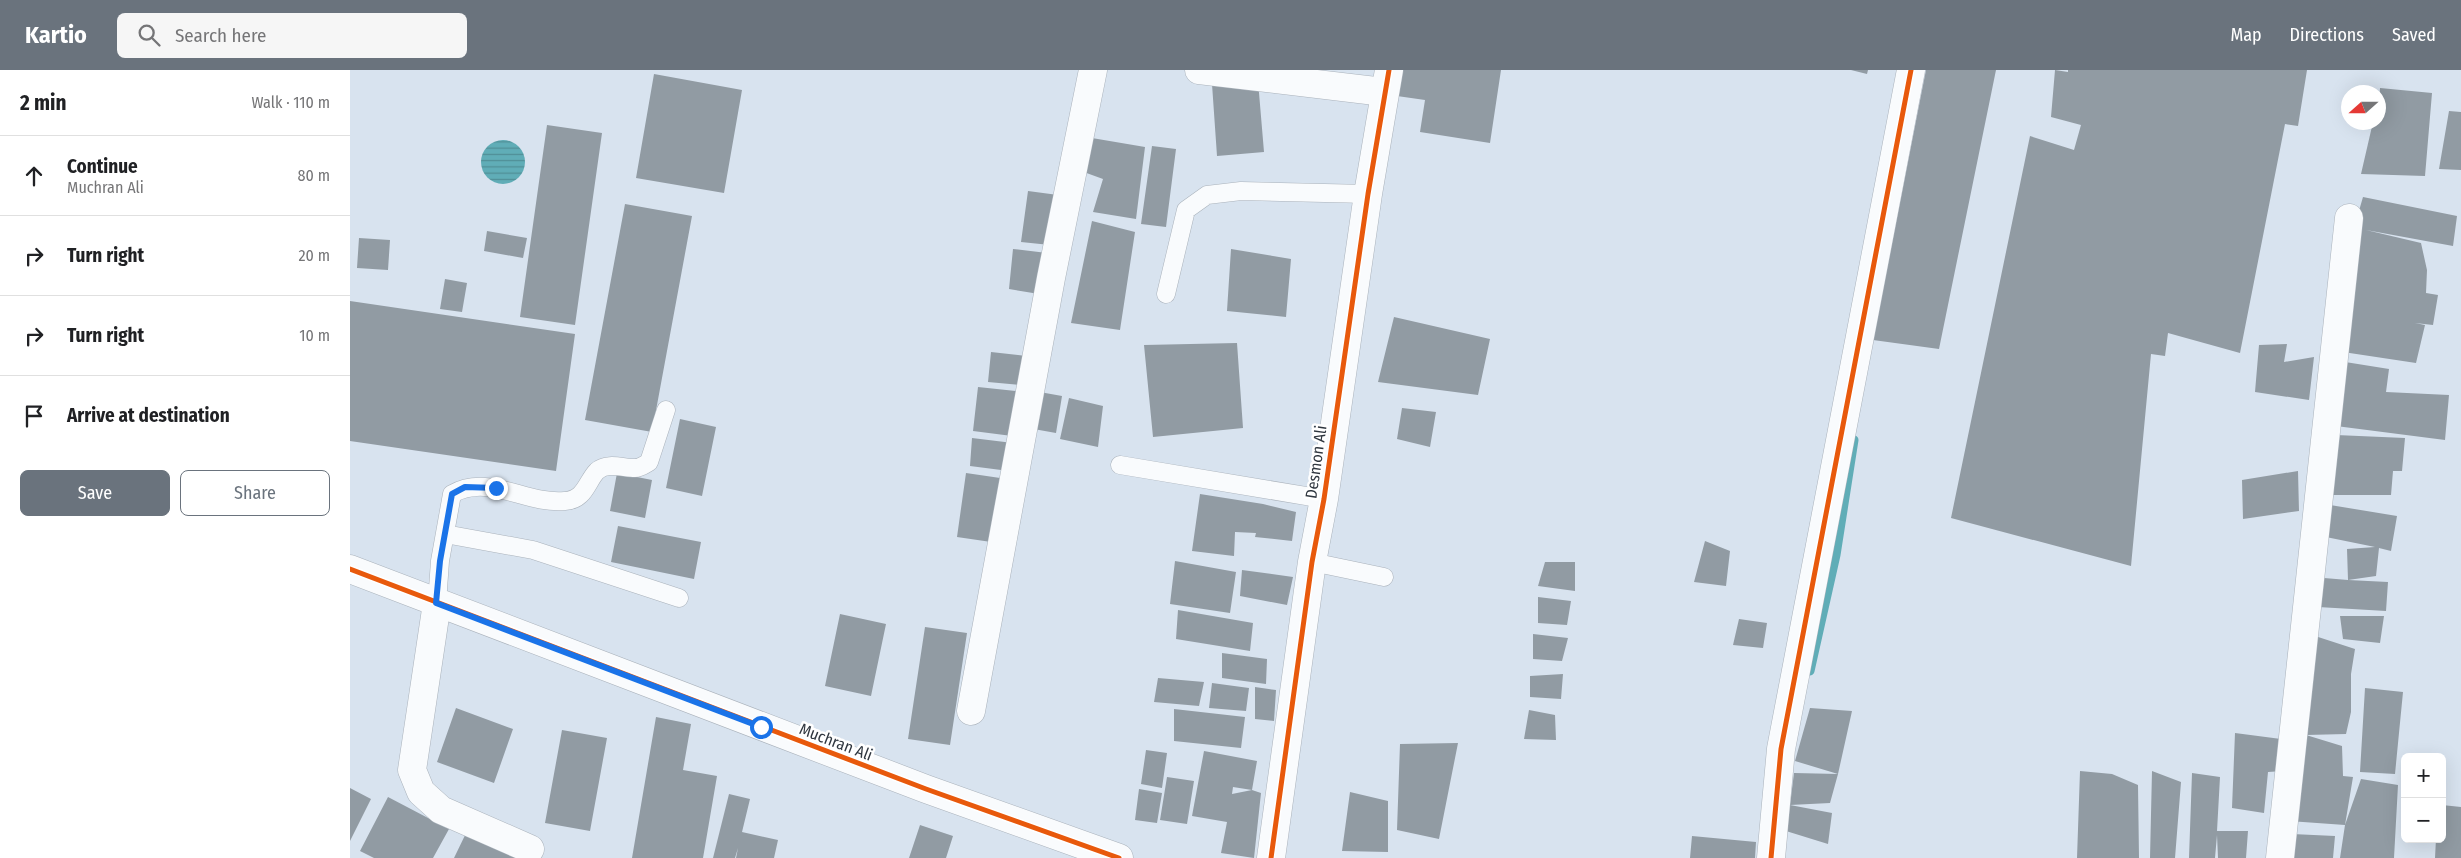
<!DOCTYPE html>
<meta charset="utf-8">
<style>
:root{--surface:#fff;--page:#f6f6f6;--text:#202124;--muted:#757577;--line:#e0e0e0;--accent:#6a737d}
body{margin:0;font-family:"Fira Sans Condensed",sans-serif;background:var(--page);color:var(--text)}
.controls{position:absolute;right:15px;bottom:15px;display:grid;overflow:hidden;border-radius:8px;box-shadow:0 5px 20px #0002}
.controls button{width:45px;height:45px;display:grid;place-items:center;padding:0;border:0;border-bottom:1px solid var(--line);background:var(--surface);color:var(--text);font:25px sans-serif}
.compass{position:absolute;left:1991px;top:15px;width:45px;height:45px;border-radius:50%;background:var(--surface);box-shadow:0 5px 20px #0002;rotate:249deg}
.stop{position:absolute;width:15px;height:15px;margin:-11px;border:4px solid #1a73e8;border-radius:50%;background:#fff}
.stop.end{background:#1a73e8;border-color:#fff;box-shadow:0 1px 5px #0008}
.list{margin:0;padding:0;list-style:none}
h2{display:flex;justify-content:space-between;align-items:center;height:65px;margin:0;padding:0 20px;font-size:21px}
h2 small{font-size:16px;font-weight:400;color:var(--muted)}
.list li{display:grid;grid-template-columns:32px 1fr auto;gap:15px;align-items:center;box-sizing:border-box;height:80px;padding:0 20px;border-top:1px solid var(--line)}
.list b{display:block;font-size:19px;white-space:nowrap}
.list p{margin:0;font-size:16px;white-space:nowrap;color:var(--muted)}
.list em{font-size:16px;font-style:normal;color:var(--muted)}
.actions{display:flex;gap:10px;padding:15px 20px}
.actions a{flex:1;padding:11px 0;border:1px solid var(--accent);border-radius:8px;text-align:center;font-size:18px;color:var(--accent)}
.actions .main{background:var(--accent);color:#fff}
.icon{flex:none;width:28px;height:28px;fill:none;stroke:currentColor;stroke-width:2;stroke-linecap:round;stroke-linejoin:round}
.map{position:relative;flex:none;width:2111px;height:788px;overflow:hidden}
header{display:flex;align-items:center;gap:30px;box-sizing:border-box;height:70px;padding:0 25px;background:var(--accent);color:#fff}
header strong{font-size:24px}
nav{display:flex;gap:28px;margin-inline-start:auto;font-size:18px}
.search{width:350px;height:45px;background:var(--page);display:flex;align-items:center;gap:12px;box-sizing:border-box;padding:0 18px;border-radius:8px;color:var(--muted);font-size:19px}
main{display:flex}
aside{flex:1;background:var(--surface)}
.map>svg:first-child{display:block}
</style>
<header>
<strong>Kartio</strong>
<div class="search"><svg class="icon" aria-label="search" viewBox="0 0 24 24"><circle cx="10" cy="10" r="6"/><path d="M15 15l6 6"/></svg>Search here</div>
<nav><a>Map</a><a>Directions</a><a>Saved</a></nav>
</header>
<main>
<aside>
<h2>2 min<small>Walk · 110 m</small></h2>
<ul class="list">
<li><svg class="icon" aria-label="ahead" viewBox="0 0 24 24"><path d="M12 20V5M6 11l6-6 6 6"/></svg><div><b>Continue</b><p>Muchran Ali</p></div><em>80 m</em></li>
<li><svg class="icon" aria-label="right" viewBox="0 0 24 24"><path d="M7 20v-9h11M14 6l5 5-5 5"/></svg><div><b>Turn right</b></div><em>20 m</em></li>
<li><svg class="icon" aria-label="right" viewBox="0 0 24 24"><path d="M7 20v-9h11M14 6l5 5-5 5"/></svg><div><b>Turn right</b></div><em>10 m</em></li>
<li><svg class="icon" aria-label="arrive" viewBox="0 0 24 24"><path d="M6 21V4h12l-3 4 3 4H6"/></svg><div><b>Arrive at destination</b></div></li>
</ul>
<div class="actions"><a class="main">Save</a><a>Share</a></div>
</aside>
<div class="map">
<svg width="2111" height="788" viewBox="0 0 2111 788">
<defs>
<pattern id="water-rules" width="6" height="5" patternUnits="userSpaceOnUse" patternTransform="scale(1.25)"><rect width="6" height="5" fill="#60adb7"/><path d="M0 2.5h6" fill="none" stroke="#508e96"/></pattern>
</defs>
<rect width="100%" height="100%" fill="#d8e3ef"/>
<path fill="url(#water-rules)" d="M131 92a22 22 0 1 1 44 0a22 22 0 1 1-44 0Z"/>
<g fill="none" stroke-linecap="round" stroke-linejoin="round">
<path stroke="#60adb7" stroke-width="9" d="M1460,601L1486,485L1504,370"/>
</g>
<path fill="#919ba3" d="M1051,0H1151L1140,73L1070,62L1075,30L1047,26Z
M1501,0H1518L1517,4Z
M1576,0H1646L1589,279L1523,270Z
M1705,0L1718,2V0H1957L1948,56L1935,54L1890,283L1818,263L1815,286L1801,284L1781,496L1601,448L1680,66L1724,80L1731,55L1701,47Z
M304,4L392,20L374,123L286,108Z
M908,11L914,82L867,86L862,14Z
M2030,18L2082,23L2075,106L2011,104L2023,52H2028Z
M2099,41L2111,42V100L2089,99Z
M197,55L252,63L225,255L170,247Z
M736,67L795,77L786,149L743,142L753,109L731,101Z
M802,76L826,79L816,157L791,154Z
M678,121L708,125L700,175L671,172Z
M2013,127L2107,146L2103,176L2016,160L2071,173L2077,200L2076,223L2088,225L2083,255L2065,253L2075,255L2066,293L1993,282L2004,158Z
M275,134L342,146L302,362L235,350Z
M742,151L785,162L770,260L721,253Z
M137,161L177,168L173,188L134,181Z
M9,168L40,170L38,200L7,198Z
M663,179L697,183L689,224L659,219Z
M881,179L941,189L936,247L877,241Z
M95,209L117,213L112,242L90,239Z
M0,231L225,264L206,401L0,371Z
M1044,247L1140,269L1128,325L1028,312Z
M887,273L893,358L803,367L794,275Z
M1937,274L1934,292L1964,287L1959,330L1905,322L1909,275Z
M641,282L676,286L672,315L638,312Z
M1989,291L2039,299L2036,322L2099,325L2095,370L1986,356Z
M628,317L676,322L671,367L623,361Z
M684,321L712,326L706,363L678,358Z
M719,328L753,336L748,377L710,369Z
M1052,338L1086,342L1080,377L1047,369Z
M330,349L366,357L352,426L316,418Z
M1986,365L2055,368L2052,401H2043L2041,425H1973Z
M622,368L663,373L659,401L620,396Z
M1948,401L1949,441L1893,449L1892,410Z
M267,403L302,410L295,448L260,441Z
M616,403L657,409L648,473L607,467Z
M850,424L913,434L946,442L942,471L905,467L906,463L885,462L884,486L842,481Z
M1974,434L2047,446L2041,481L2029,478L2026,506L1998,510L2038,512L2036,541L1968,537L1974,508L1998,510L1997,479L2025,477L1971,466Z
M268,456L351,472L344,509L261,492Z
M1355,471L1380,481L1376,516L1344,512Z
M825,491L886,502L880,543L820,534Z
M1195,492H1225V521L1188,516Z
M892,500L943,507L937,535L890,526Z
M1188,527L1221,531L1217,555L1188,553Z
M828,540L903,553L900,581L826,569Z
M490,544L536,554L521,626L475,616Z
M1990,546H2034L2030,573L1993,569Z
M1389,549L1417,553L1413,578L1383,575Z
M575,557L617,563L600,675L558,669Z
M1183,564L1218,568L1212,591L1183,589Z
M1962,565L2005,579L2001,604V642L1996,664L1956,665L1964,603Z
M872,583L917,589L916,614L872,608Z
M1213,604L1211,629L1180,627V606Z
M808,608L854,612L849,636L804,632Z
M862,613L899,618L896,641L859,638Z
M905,617L926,620L924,651L905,649Z
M2015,618L2053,622L2045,704L2010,702Z
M106,638L163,659L144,713L87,692Z
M1460,638L1502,641L1488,704L1445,691Z
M824,639L895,647L891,678L824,671Z
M1179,640L1205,645L1206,670L1174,669Z
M306,647L341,654L333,700L367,706L353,788H282Z
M212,660L257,668L240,761L195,753Z
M1885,663L1931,669L1933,701L1918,702L1914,743L1882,738Z
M1956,665L1992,676L1993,706L2003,707L1995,755L2011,709L2048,715L2044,788H1990L1995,755L1939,751Z
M1108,673L1089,769L1047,760L1050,674Z
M796,680L817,683L812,718L791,714Z
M854,681L907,691L902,720L883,717L882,724L902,720L911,723L904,788L871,783L877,752L842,746Z
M1730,701L1762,704L1788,715L1789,788H1727Z
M1802,701L1831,712L1825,788H1800Z
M1444,703L1488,704L1480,733L1440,735Z
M1842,703L1870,707L1867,761H1898L1896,788H1868L1867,765L1865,788H1839Z
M817,707L844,711L837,754L810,750Z
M0,718L21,729L0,771Z
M789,719L812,723L807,753L785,750Z
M1000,722L1038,731V782L992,781Z
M379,724L400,729L392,762L428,770L424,788H386L388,778L385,788H363Z
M38,727L99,759L83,788H24L10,781Z
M1440,735L1482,743L1478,774L1436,761Z
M2092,735L2111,737V788H2085L2086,769H2092Z
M570,755L603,766L596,788H559Z
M119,757L182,788H104Z
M1942,764L1985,766L1983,788H1940Z
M1342,766L1406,772L1405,788H1340Z"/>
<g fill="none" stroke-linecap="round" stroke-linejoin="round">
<g stroke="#aab2bb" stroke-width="19">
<path id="service" d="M816,224L836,140L857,125L891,121L1018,124
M770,395L974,429
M95,464L183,480L329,528
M962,492L1034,507
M87,533L90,491L102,424C139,403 176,435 215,431C235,430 237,411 247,401C257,392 273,398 285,398C290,398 294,395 299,392L316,340"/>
</g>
<g stroke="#aab2bb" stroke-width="29">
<path id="minor" d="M849,0L1034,22
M87,533L62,700L71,722L91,740L180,779
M621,641L701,208L743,0
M1421,788L1431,679L1561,0
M1930,788L1999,148"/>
</g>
<g stroke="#aab2bb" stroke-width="29">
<path id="tertiary" d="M0,499L576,719L769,788
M921,788L962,492L974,429L1018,124L1039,0"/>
</g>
<use href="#service" stroke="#f9fbfd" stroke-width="18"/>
<use href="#minor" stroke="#f9fbfd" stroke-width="28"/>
<use href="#tertiary" stroke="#f9fbfd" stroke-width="28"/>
<g stroke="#fff" stroke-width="8">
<path id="cycleway" d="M0,499L576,719L769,788
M921,788L962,492L974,429L1018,124L1039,0
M1421,788L1431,679L1561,0"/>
</g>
<use href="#cycleway" stroke="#e8590c" stroke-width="5"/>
</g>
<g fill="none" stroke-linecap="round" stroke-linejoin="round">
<path stroke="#1a73e8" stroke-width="6" d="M146,418L115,417L102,424L90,491L86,533L411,657"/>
</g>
<g text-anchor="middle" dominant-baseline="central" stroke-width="5" stroke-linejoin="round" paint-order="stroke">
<g font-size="16" fill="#2f363f" stroke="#fff">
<text transform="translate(966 392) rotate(-82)">Desmon Ali</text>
<text transform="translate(486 672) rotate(21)">Muchran Ali</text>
</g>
</g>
</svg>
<div class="controls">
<button>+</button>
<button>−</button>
</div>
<svg class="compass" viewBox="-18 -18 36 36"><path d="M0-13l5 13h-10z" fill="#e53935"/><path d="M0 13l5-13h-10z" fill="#757577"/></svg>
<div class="stop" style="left:411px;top:657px"></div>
<div class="stop end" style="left:146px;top:418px"></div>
</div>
</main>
